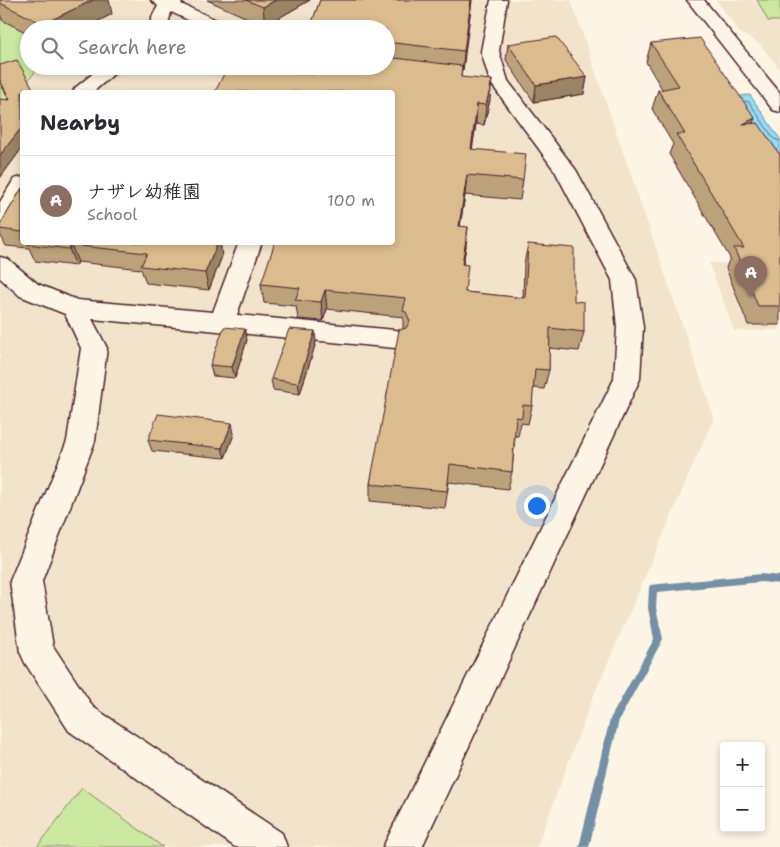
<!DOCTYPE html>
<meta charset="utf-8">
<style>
:root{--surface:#fff;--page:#f2f2f3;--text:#2b2b33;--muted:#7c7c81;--line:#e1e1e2;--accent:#db2777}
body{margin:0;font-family:"Shantell Sans","Klee One",sans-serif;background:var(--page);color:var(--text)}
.controls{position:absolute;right:15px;bottom:15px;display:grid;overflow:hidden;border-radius:5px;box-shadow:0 2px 8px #0003}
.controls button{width:45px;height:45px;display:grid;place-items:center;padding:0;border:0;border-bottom:1px solid var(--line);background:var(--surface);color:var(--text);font:25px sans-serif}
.you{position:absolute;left:536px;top:505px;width:18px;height:18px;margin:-12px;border:4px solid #fff;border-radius:50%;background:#1a73e8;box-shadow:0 0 0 8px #1a73e833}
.badge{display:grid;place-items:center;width:32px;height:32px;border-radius:50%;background:var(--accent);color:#fff;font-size:16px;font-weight:700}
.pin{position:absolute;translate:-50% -41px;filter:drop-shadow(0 1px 2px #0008)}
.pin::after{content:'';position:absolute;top:26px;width:18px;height:15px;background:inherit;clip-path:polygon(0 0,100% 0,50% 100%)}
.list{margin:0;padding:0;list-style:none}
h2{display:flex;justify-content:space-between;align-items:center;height:65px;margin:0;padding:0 20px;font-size:21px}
h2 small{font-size:16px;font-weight:400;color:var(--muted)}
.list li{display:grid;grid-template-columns:32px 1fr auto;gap:15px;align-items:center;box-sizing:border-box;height:90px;padding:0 20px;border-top:1px solid var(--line)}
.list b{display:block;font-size:19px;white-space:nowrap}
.list p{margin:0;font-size:16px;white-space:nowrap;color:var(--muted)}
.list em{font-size:16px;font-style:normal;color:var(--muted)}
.icon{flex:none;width:28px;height:28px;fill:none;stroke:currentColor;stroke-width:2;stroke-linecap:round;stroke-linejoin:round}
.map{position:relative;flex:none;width:780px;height:847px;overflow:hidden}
.search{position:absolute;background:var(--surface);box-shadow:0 2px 8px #0003;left:20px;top:20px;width:375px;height:55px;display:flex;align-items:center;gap:12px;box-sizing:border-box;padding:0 18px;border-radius:28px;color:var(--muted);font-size:19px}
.panel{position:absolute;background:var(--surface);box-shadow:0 2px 8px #0003;left:20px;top:90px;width:375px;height:155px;border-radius:5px}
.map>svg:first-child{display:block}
</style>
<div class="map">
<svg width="780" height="847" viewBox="0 0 780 847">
<rect width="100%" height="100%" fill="#fcf5e5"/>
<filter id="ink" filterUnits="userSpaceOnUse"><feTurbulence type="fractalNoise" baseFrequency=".02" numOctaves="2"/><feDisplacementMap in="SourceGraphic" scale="10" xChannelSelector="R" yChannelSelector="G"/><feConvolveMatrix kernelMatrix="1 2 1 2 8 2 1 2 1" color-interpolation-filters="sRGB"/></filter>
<g filter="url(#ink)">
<path fill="#f2e4cb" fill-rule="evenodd" d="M0,0H571L714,417L591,702L537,847H0ZM29,29H386V66H29ZM22,92H392V242H22Z
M716,0H780V70L760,44L739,32Z
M709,263H780V330L734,331Z"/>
<path fill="#cae89f" stroke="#8a8465" d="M757,0H780V21H768Z
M0,8L29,29V66H39L10,106L0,133Z
M82,788L163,847H37Z"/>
<path fill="#92dcf4" stroke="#7590a4" d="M750,95L780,139V175L730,97Z"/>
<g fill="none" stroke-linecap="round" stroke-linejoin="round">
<path stroke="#676b7b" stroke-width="1" d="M745,101L749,102L774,139L780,141"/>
<path fill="#7590a4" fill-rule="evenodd" d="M761,574L780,576V584L761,582L657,592L656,608L663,639L619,720L589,847H579L610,719L654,639L648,608L649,588L650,585Z"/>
<g stroke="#4a1f2b" stroke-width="3">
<path id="minor" d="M151,0H184L181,4L228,25L231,29H207L171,12L167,29H149L153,15L158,6Z
M491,0H507L499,51L508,81L576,170L636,280L643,327L640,379L422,847H383L614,379L617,327L612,280L555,171L490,82L481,51Z
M687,0H704L780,93V112L773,110Z
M102,66H123L93,92H73L75,88Z
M305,66H323L314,92H295Z
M22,177V201L8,225L0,227V202L14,179Z
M239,242H262L237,315L395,330L404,332L408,339L404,346L395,348L92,319L107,348L95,441L42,581L53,646L93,707L282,833L287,847H235L69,731L25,663L20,652L10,581L67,441L81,348L65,314L20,296L0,278V257L8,259L38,284L77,300L213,312Z"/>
</g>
<use href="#minor" fill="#fcf5e5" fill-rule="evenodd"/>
</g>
<path fill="#bca27a" stroke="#4a1f2b" d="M0,0L112,14L83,29H29V34L2,20L0,14Z
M207,0H310L265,26Z
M320,0H472L461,77L490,100L484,125L476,124L472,149L523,180L520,200L465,195L460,226L466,246L463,264L465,292L523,298L524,264L528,244L574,301L584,332L579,351L549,348V370L544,389L533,388L532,406L528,424L521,423L518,436H515L512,472L508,489L449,482L445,508L370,501V484L403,329V317L327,309L323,321L298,319L296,306L264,303L261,284L392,92L300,74H314L386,66V29H310Z
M651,43L753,123L780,155V325H748L726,268L730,258L669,154L673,144L652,109L658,90L662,89L646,62Z
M508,44L587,77L584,94L534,102L506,60Z
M0,65L22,92V148L0,178L9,99L0,83Z
M22,188V242H220L222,256L209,290L146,283L141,269L78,262L76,266L35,261L29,248L6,246L0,234V225Z
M247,340L235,378L213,376L210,365Z
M316,342L300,394L273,390L271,379Z
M234,434L225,458L152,451L148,440Z"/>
<path fill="#998463" stroke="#4a1f2b" d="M93,0H109L112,14L83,29H44L43,24Z
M276,0H310L265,26L263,7Z
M471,0H472L463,70L464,51Z
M294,66H303L293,91L291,72Z
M587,77L584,94L534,102L536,85Z
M492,80L490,100L484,125L486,105Z
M477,104L476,124L469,169L471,149Z
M755,118L747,138L743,124Z
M22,127V148L0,178V155Z
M467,175L465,195L457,245L459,226Z
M468,227L466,246L460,284L462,264Z
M218,242H220L222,256L209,290L205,273Z
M71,245L78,262L76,266L69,249Z
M325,290L327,309L323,321L321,302Z
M245,329L247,340L235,378L232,367Z
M315,331L316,342L300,394L298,383Z
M232,423L234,434L225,458L222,448Z"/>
<path fill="#dbbc8e" stroke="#4a1f2b" d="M0,0H93L43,24L0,3Z
M246,0H276L263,7Z
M320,0H471L464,51L386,42V29H312L310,28Z
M556,37L587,77L536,85L508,44Z
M700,38L755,118L743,124L758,123L780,155V306H758L734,248H744L676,134H685L658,90L679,86L651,43Z
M386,57L462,66L461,77L492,80L486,105L477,104L471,149L526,154L523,180L467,175L459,226L468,227L462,264L468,265L465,292L525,298L528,244L574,248V301L584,302V332L550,328L549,370L535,369L532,406L523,405L522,418L516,417L512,472L450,464L447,491L370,484L399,330L406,328L410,321L406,312L403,311L406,298L325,290L321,302L295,300L300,288L261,284L275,242H392V92H215L228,66H294L291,72L293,74H314L316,66H386Z
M17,60L35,92H22V127L0,155V99L10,100L0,80V65Z
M22,188V232L0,229V225Z
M28,242H218L205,273L141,266L147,253L71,245L69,249L27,244Z
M224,327L245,329L232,367L210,365Z
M289,329L315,331L298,383L271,379Z
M158,414L232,423L222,448L148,440Z"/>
</g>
</svg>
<div class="controls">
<button>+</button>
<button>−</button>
</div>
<div class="you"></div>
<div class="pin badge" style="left:751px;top:297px;background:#8d6e63">A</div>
<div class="search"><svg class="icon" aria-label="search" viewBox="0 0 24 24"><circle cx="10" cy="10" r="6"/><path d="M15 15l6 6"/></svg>Search here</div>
<section class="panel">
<h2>Nearby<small></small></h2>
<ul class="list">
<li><span class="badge" style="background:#8d6e63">A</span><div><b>ナザレ幼稚園</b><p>School</p></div><em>100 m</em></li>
</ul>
</section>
</div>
